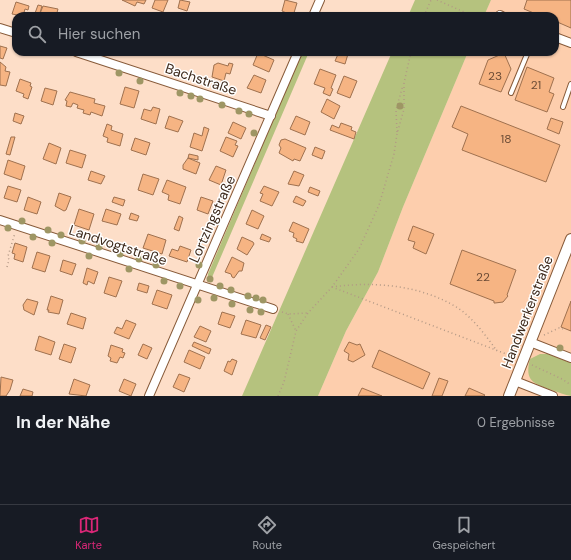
<!DOCTYPE html>
<html lang="de">
<meta charset="utf-8">
<style>
:root{--surface:#171b24;--page:#20242c;--text:#f1f3f6;--muted:#9ea1a6;--line:#363941;--accent:#db2777}
body{margin:0;font-family:"DM Sans",sans-serif;background:var(--page);color:var(--text)}
.list{margin:0;padding:0;list-style:none}
h2{display:flex;justify-content:space-between;align-items:center;height:52px;margin:0;padding:0 16px;font-size:17px}
h2 small{font-size:13px;font-weight:400;color:var(--muted)}
.icon{flex:none;width:22px;height:22px;fill:none;stroke:currentColor;stroke-width:2;stroke-linecap:round;stroke-linejoin:round}
.map{position:relative;flex:none;width:571px;height:396px;overflow:hidden}
.search{position:absolute;background:var(--surface);box-shadow:0 1px 3px #0004;left:12px;right:12px;top:12px;height:44px;display:flex;align-items:center;gap:10px;box-sizing:border-box;padding:0 14px;border-radius:12px;color:var(--muted);font-size:15px}
.sheet{height:108px;background:var(--surface)}
nav{display:flex;justify-content:space-around;align-items:center;box-sizing:border-box;height:56px;border-top:1px solid var(--line);background:var(--surface);font-size:11px;color:var(--muted)}
nav a{display:grid;justify-items:center;gap:2px}
nav .on{color:var(--accent)}
.map>svg:first-child{display:block}
</style>
<div class="map">
<svg width="571" height="396" viewBox="0 0 571 396">
<rect width="100%" height="100%" fill="#fddec8"/>
<path fill="#fdcead" d="M491,0H571V396H318L346,331L378,272L403,207L468,52H555V16H484Z"/>
<path fill="#b5c27e" d="M415,0H491L484,16H408Z
M302,52H309L210,282L208,279V274Z
M392,52H468L403,207L378,272L346,331L318,396H242Z
M540,354H548L571,363V396C565,395 558,392 552,390C534,384 524,381 530,359Z"/>
<path fill="#f6b483" stroke="#9f714f" d="M122,0H146L144,4L137,2L135,6Z
M155,0H168L163,12L152,8Z
M180,0L190,2L187,11L178,8Z
M285,0L297,3L293,16L282,11Z
M527,0H571V28L555,21V16H541L524,9Z
M16,2L29,6L28,10L25,9L23,16L12,14Z
M38,5L42,6L39,16H34Z
M43,6L58,9L56,16H39Z
M0,46L7,48L3,59L0,58Z
M339,52L348,54L345,64L335,61Z
M258,53L274,60L269,72L253,65Z
M504,53L511,69L501,92L479,84L488,60Z
M0,62L6,67L5,71L10,72L6,86L0,85Z
M218,63L228,66L229,63L233,64L230,74L226,73L224,81L212,77L214,65Z
M527,67L554,78L549,92L554,94L547,112L515,100Z
M320,69L336,75L331,88L333,89L330,96L323,93L325,88L314,84Z
M254,75L266,80L261,93L247,88Z
M344,76L357,81L350,98L337,93Z
M20,79L31,83L30,86L32,87L28,99L23,97L24,94L16,91Z
M125,87L139,91L134,108L120,104Z
M45,88L57,91L53,105L41,101Z
M70,92L95,99L94,103L105,106L102,116L91,112L90,115L83,113L84,110L77,108L78,105L73,103L71,107L66,106L67,101L65,100Z
M327,99L340,106L334,119L321,112Z
M461,106L560,145L546,182L462,150L468,134L452,127Z
M153,107L160,109L156,124L141,119L144,109L151,111Z
M15,113L24,116L21,124L13,121Z
M169,116L183,121L178,132L165,128Z
M296,116L310,122L305,135L290,129Z
M551,118L563,122L559,134L547,129Z
M233,122L246,128L241,139L228,133Z
M341,123L352,127L351,130L356,132L354,139L330,130L332,125L339,128Z
M107,124L112,126L111,130L123,134L120,146L107,142L108,138L103,136Z
M204,127L209,129L202,151L190,147L194,133L202,136Z
M11,137H15L10,155L6,154Z
M226,137L237,141L235,145L238,146L233,157L220,151Z
M135,138L150,143L146,155L131,150Z
M285,139L306,148L300,161L294,159L293,161L279,153L281,148L279,145L281,140Z
M49,143L61,148L56,164L43,159Z
M315,147L325,151L322,159L312,155Z
M70,150L86,155L82,168L66,163Z
M189,154L198,156V160L188,158Z
M188,158L200,163L196,174L183,169V165Z
M8,160L25,166L21,180L4,174Z
M216,166L226,170L221,185L209,180Z
M91,171L105,176L101,184L88,180Z
M294,171L304,175L299,186L288,184Z
M143,174L159,179L153,195L138,190Z
M167,180L186,187L180,204L168,200L169,195L162,192Z
M8,186L21,190L17,202L4,198Z
M264,186L279,192L272,206L260,201L263,194L260,193Z
M310,187L320,191L318,196L308,192Z
M59,193L71,197L66,210L64,211L55,206Z
M296,196L306,201L303,206L293,202Z
M28,197L41,202L37,214L24,210Z
M114,197L125,200L123,206L112,202Z
M201,197L213,201L208,214L197,210Z
M79,209L94,214L89,230L74,225Z
M106,209L121,214L117,225L102,221Z
M252,210L264,216L258,229L246,224Z
M131,213L139,216L137,221L129,219Z
M179,216L183,218L179,231L174,229Z
M293,222L309,229L303,243L296,241L297,239L293,237L294,233L289,231Z
M413,226L434,234L426,254L413,248L415,242L408,240Z
M148,234L166,240L162,254L143,248Z
M262,234L271,238L269,242L260,239Z
M242,237L253,242L254,244L247,255L237,249Z
M15,243L27,247L23,262L14,259L15,254L12,253Z
M180,246L191,250L187,262L169,256L172,249L178,251Z
M462,250L516,270L507,295L508,296L503,302L495,303H494V301L450,284Z
M37,252L50,256L45,272L32,268Z
M232,257L244,263L242,271H239L234,278L232,277L231,274L225,272Z
M63,260L76,264L72,275L60,271Z
M87,268L98,272L94,284L88,281L87,285L83,283Z
M109,277L122,281L116,297L104,293Z
M139,283L149,286L147,293L137,290Z
M157,290L172,295L167,309L152,304Z
M51,296L63,300L59,314L48,312L49,310H47Z
M27,299L38,302L34,315L24,310L23,305Z
M571,301V331L561,327Z
M222,312L235,316L230,328L218,324Z
M71,313L86,318L83,329L67,324Z
M126,320L136,324L129,339L114,333L117,327L122,329Z
M246,320L261,325L256,338L241,334Z
M266,325L271,327L265,340L260,338Z
M200,326L211,331L206,342L194,337Z
M39,336L55,342L51,355L35,350Z
M194,342L211,349L209,354L192,346Z
M349,342L357,345L360,344L365,355L353,362L348,360L349,354L344,351Z
M64,344L76,348L71,363L59,359Z
M143,344L152,348L147,359L138,355Z
M111,345L123,349L122,352L125,353L123,358L120,357L117,363L110,361L111,358L108,356Z
M189,350L205,357L200,369L184,362Z
M379,350L430,373L423,389L372,367Z
M232,359L237,361L232,375L224,371L228,361L230,362Z
M179,374L190,378L184,392L173,387Z
M1,377L13,380L10,390L6,396H0Z
M439,378L448,381L442,396H432Z
M74,379L90,385L86,396L69,394Z
M124,379L136,384L131,396L119,391Z
M362,388L382,396H358Z
M469,388L485,395L484,396H465Z
M23,389L33,392L32,396H20Z"/>
<g fill="none" stroke-linecap="round" stroke-linejoin="round">
<g stroke="#875a39" stroke-width="6">
<path id="service" d="M511,93L528,52
M563,107L571,84"/>
</g>
<g stroke="#875a39" stroke-width="10">
<path id="minor" d="M500,15L502,16
M313,16L320,0
M0,28L16,33
M555,37L571,43
M76,52L271,116
M0,220L273,309
M530,342L571,358
M515,381L553,396
M149,396L298,52"/>
</g>
<g stroke="#875a39" stroke-width="12">
<path id="tertiary" d="M509,396L571,239"/>
</g>
<path stroke="#b29885" stroke-width="1.5" stroke-dasharray="1 3" stroke-linecap="butt" d="M437,0L473,16
M424,16L431,0
M448,16L462,12
M397,132L396,110L403,85
M7,267L9,260L8,256L15,233
M332,287L514,357
M332,287C374,281 421,285 458,308C474,319 486,336 497,351
M282,312L288,314L308,313
M288,314L296,331
M544,335L559,328L563,329
M532,365L562,379L571,385
M278,396L284,382L296,331L308,313L332,287L359,249L379,205L394,154L397,134L404,109V83L411,52"/>
<use href="#service" stroke="#fff" stroke-width="4"/>
<use href="#minor" stroke="#fff" stroke-width="8"/>
<use href="#tertiary" stroke="#fff" stroke-width="10"/>
</g>
<g fill="#9e9664">
<circle cx="119" cy="73" r="3.5"/>
<circle cx="140" cy="81" r="3.5"/>
<circle cx="180" cy="93" r="3.5"/>
<circle cx="191" cy="96" r="3.5"/>
<circle cx="200" cy="99" r="3.5"/>
<circle cx="222" cy="105" r="3.5"/>
<circle cx="400" cy="106" r="3.5"/>
<circle cx="239" cy="111" r="3.5"/>
<circle cx="249" cy="114" r="3.5"/>
<circle cx="254" cy="133" r="3.5"/>
<circle cx="22" cy="221" r="3.5"/>
<circle cx="8" cy="228" r="3.5"/>
<circle cx="48" cy="230" r="3.5"/>
<circle cx="61" cy="235" r="3.5"/>
<circle cx="33" cy="237" r="3.5"/>
<circle cx="82" cy="241" r="3.5"/>
<circle cx="52" cy="243" r="3.5"/>
<circle cx="99" cy="247" r="3.5"/>
<circle cx="120" cy="254" r="3.5"/>
<circle cx="89" cy="256" r="3.5"/>
<circle cx="139" cy="259" r="3.5"/>
<circle cx="156" cy="265" r="3.5"/>
<circle cx="199" cy="265" r="3.5"/>
<circle cx="129" cy="269" r="3.5"/>
<circle cx="210" cy="279" r="3.5"/>
<circle cx="164" cy="281" r="3.5"/>
<circle cx="180" cy="286" r="3.5"/>
<circle cx="220" cy="286" r="3.5"/>
<circle cx="231" cy="290" r="3.5"/>
<circle cx="248" cy="296" r="3.5"/>
<circle cx="214" cy="298" r="3.5"/>
<circle cx="256" cy="298" r="3.5"/>
<circle cx="198" cy="300" r="3.5"/>
<circle cx="263" cy="300" r="3.5"/>
<circle cx="232" cy="304" r="3.5"/>
<circle cx="250" cy="310" r="3.5"/>
<circle cx="261" cy="312" r="3.5"/>
<circle cx="560" cy="348" r="3.5"/>
</g>
<g text-anchor="middle" dominant-baseline="central" stroke-width="3" stroke-linejoin="round" paint-order="stroke">
<g font-size="12" fill="#6c4c36">
<text x="495" y="76">23</text>
<text x="536" y="85">21</text>
<text x="506" y="139">18</text>
<text x="483" y="277">22</text>
</g>
<g font-size="14" fill="#3e2a1c" stroke="#fff">
<text transform="translate(201 79) rotate(18)">Bachstraße</text>
<text transform="translate(212 219) rotate(-66)">Lortzingstraße</text>
<text transform="translate(118 245) rotate(18)">Landvogtstraße</text>
<text transform="translate(527 312) rotate(-69)">Handwerkerstraße</text>
</g>
</g>
</svg>
<div class="search"><svg class="icon" aria-label="search" viewBox="0 0 24 24"><circle cx="10" cy="10" r="6"/><path d="M15 15l6 6"/></svg>Hier suchen</div>
</div>
<section class="sheet">
<h2>In der Nähe<small>0 Ergebnisse</small></h2>
<ul class="list">
</ul>
</section>
<nav>
<a class="on"><svg class="icon" aria-label="map" viewBox="0 0 24 24"><path d="M3 6l6-2 6 2 6-2v14l-6 2-6-2-6 2zM9 4v14M15 6v14"/></svg>Karte</a>
<a><svg class="icon" aria-label="directions" viewBox="0 0 24 24"><path d="M12 3l9 9-9 9-9-9zM9 14v-3h6M13 9l2 2-2 2"/></svg>Route</a>
<a><svg class="icon" aria-label="saved" viewBox="0 0 24 24"><path d="M7 4h10v16l-5-4-5 4z"/></svg>Gespeichert</a>
</nav>
